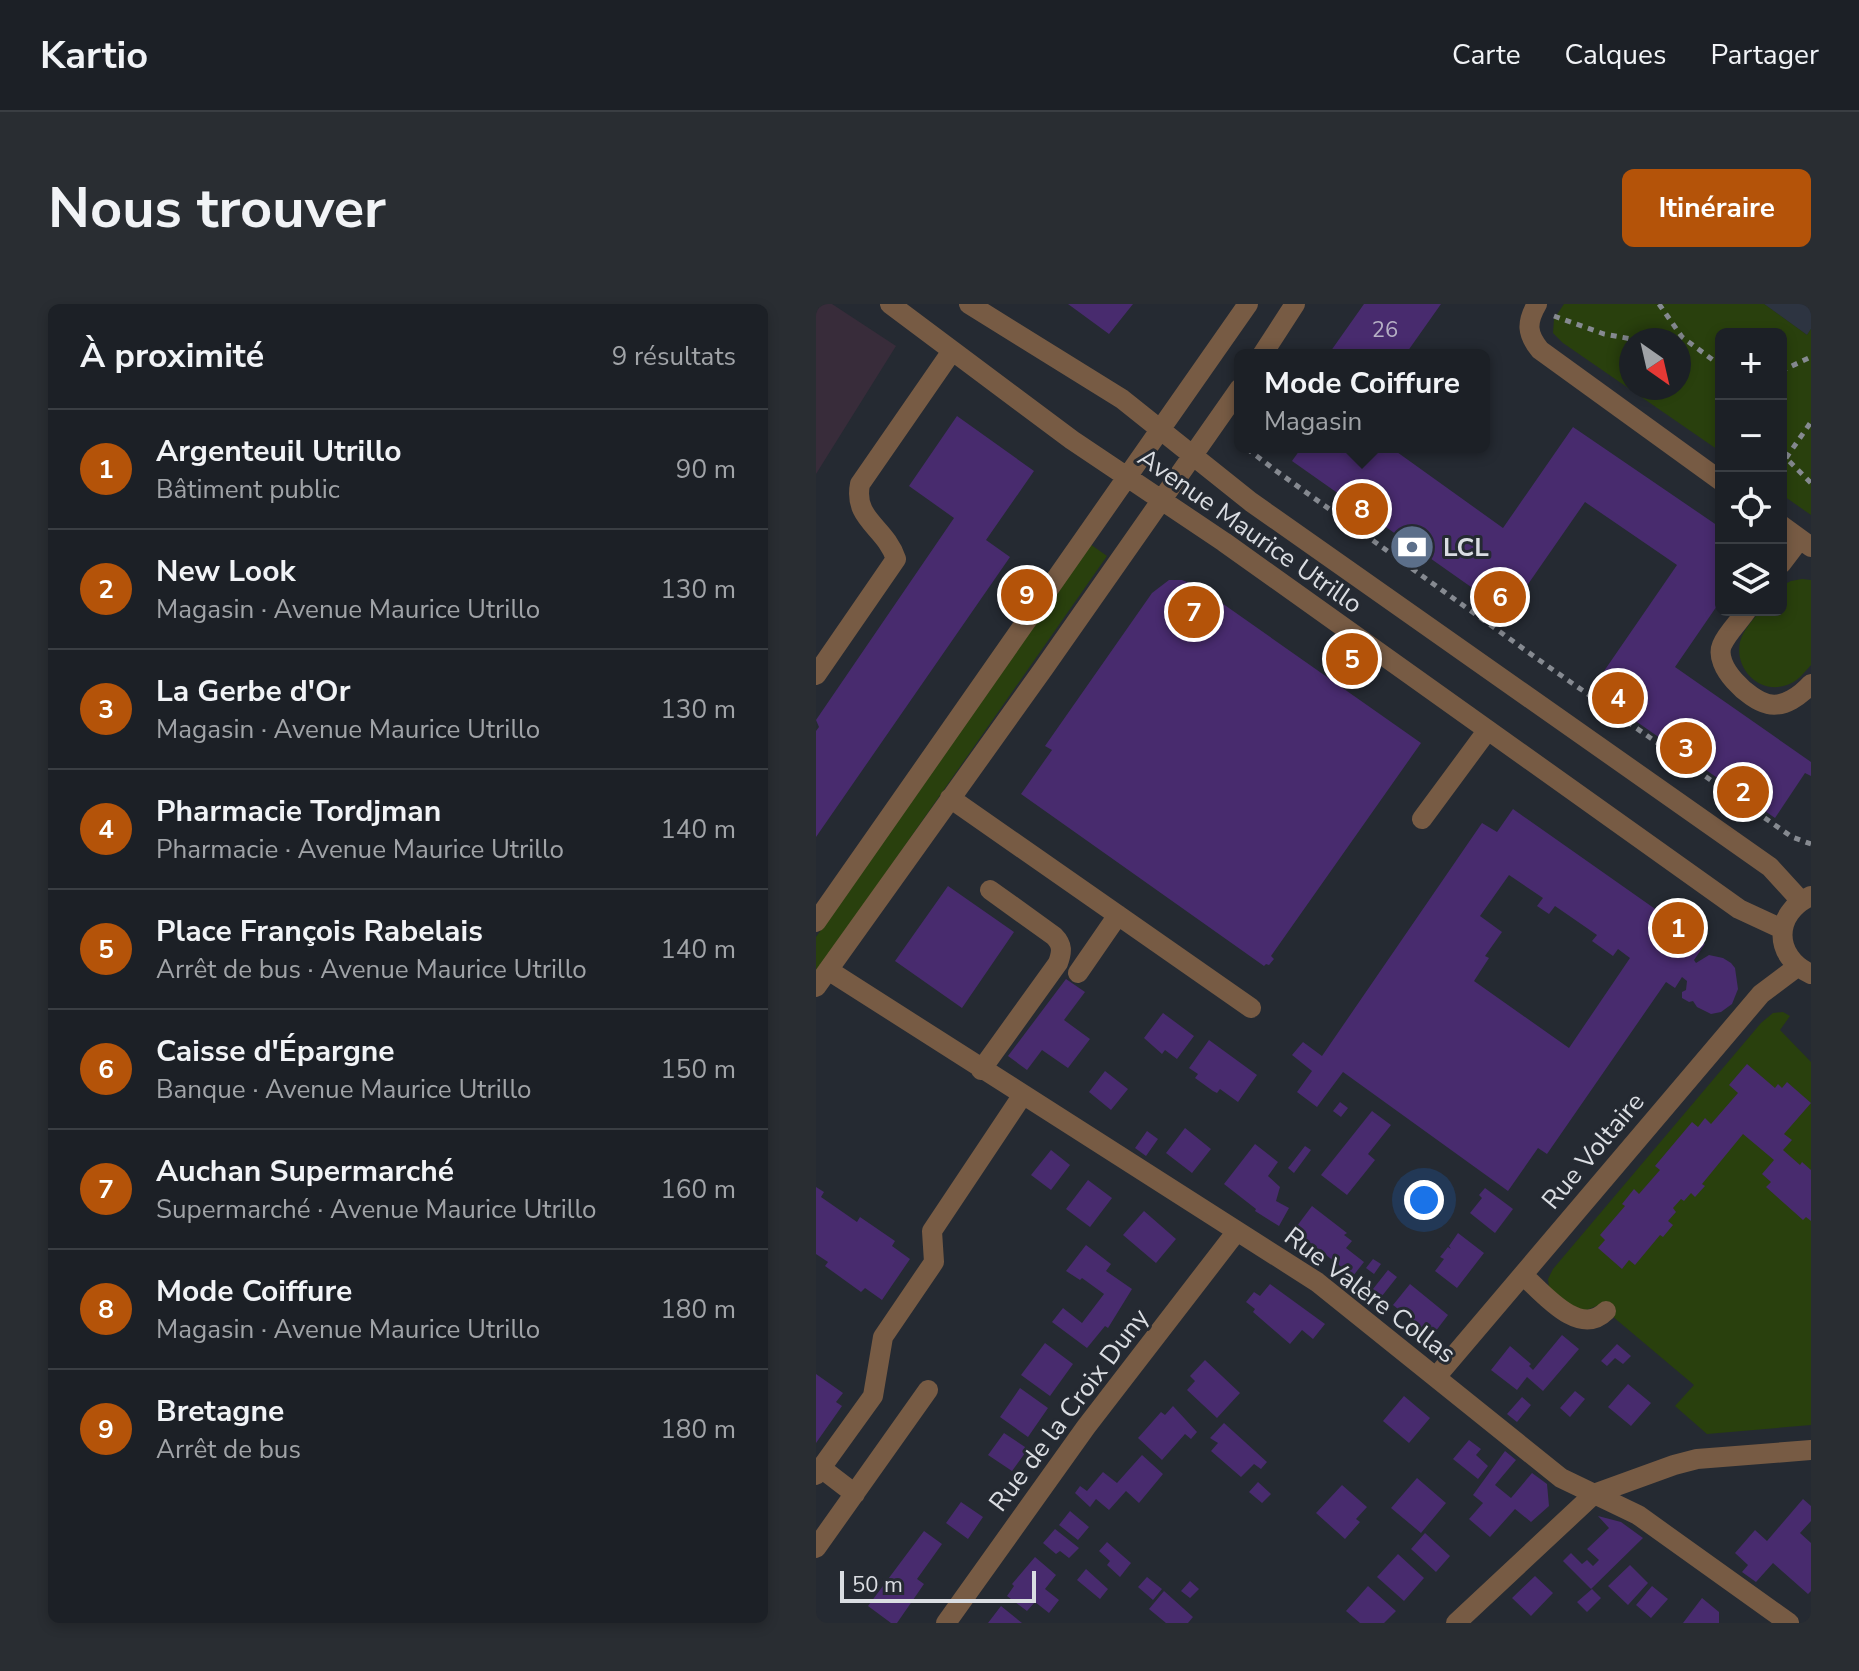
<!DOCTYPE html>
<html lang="fr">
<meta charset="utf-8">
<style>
:root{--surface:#1c2026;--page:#292d32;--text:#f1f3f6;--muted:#a0a3a7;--line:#3a3e43;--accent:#b45309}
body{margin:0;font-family:"Nunito Sans",sans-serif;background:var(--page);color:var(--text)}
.controls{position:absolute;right:24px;top:24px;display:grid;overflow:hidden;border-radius:12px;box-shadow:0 4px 12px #0003}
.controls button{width:72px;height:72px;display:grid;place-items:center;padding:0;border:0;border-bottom:2px solid var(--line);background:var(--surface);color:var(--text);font:40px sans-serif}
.compass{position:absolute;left:803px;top:24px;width:72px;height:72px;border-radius:50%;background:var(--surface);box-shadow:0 4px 12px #0003;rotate:146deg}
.scale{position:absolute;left:24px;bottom:20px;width:196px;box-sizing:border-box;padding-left:8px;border:4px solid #dadde2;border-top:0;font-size:22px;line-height:28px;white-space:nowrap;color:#dadde2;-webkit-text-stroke:6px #252a32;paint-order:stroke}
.you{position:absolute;left:608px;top:896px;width:28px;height:28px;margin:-20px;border:6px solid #fff;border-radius:50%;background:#1a73e8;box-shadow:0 0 0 12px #1a73e833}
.badge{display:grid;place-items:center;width:52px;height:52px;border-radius:50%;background:var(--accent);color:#fff;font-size:26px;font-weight:700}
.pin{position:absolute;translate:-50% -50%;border:4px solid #fff;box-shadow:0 2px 8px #0006}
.popup{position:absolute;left:418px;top:45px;width:256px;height:104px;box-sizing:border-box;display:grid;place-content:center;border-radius:12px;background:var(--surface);filter:drop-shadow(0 2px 6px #0005);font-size:26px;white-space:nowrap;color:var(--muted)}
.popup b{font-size:30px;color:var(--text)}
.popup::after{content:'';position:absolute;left:50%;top:100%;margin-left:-16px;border:16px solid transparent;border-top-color:var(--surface)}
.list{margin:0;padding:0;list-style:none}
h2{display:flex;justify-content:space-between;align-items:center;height:104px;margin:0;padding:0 32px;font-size:34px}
h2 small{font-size:26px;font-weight:400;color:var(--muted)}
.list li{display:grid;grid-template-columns:52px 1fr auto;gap:24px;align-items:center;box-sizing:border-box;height:120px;padding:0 32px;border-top:2px solid var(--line)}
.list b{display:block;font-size:30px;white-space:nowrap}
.list p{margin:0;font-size:26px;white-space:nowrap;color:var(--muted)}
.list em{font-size:26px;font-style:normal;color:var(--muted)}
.icon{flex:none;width:44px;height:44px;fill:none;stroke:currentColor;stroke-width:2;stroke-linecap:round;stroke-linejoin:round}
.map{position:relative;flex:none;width:995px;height:1319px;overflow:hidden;border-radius:12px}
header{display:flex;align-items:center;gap:48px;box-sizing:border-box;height:112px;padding:0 40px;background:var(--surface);border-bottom:2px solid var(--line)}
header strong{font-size:38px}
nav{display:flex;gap:44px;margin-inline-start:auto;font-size:28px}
.intro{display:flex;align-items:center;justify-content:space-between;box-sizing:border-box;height:192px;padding:0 48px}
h1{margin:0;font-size:56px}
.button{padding:20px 36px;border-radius:12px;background:var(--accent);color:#fff;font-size:28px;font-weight:700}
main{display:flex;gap:48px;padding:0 48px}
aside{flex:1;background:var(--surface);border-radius:12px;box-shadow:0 4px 12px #0003}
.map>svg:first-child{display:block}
</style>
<header>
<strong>Kartio</strong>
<nav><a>Carte</a><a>Calques</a><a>Partager</a></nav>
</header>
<div class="intro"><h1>Nous trouver</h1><a class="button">Itinéraire</a></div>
<main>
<aside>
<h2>À proximité<small>9 résultats</small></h2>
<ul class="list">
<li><span class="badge">1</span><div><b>Argenteuil Utrillo</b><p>Bâtiment public</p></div><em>90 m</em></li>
<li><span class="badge">2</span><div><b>New Look</b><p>Magasin · Avenue Maurice Utrillo</p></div><em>130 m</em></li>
<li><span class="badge">3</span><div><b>La Gerbe d'Or</b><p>Magasin · Avenue Maurice Utrillo</p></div><em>130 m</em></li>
<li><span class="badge">4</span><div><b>Pharmacie Tordjman</b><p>Pharmacie · Avenue Maurice Utrillo</p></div><em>140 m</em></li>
<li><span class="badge">5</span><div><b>Place François Rabelais</b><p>Arrêt de bus · Avenue Maurice Utrillo</p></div><em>140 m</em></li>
<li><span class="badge">6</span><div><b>Caisse d'Épargne</b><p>Banque · Avenue Maurice Utrillo</p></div><em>150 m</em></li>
<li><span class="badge">7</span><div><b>Auchan Supermarché</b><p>Supermarché · Avenue Maurice Utrillo</p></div><em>160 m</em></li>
<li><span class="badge">8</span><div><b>Mode Coiffure</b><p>Magasin · Avenue Maurice Utrillo</p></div><em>180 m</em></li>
<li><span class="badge">9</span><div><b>Bretagne</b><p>Arrêt de bus</p></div><em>180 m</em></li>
</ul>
</aside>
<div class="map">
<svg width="995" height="1319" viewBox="0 0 995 1319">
<rect width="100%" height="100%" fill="#252a32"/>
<path fill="#2d3441" d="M948,0H995V25L991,31Z"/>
<path fill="#382c3a" d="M0,0H16L80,42L0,170Z"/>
<path fill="#29400d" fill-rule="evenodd" d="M748,0H948L991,31L995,25V211L965,190V30H905V148L747,39L737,29L738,15ZM815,36H863V84H815Z
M274,240L291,252L0,669V633Z
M986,275L995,276V361C988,369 981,378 971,381C944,391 918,365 924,338C927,326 937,316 945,306H965V282L975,277Z
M967,708L974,712L964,726L995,758V1121L891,1130L859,1102L878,1081L783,1001L768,1007L752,1000L733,983L732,975L737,965L945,719L957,709Z"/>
<path fill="#482b6e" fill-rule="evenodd" d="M252,0H317L293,30Z
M548,0H625L589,51H512Z
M141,112L218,167L170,236L194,253L0,533V427L3,423L0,416L138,214L93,182Z
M757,123L905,224V296L859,363L995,458V472L989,469L959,514L775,386L861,261L769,198L692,309L476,157L486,143H574L687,224Z
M353,276H366L383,283L605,439L455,652L458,655L453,661L450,660L448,662L205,490L236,446L229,442L336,289Z
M697,505L889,640L878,656L880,659L893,651L907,654L915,659L919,664L922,685L916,700L905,708L895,710L881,703L877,697L873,698L866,694V688L870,686L871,677L866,673L859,684L850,678L731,850L722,844L692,887L527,768L501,803L481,788L496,767L476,751L487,738L506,752L666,519L681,528ZM693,571L727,594L721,602L733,610L739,602L781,631L776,637L797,652L802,645L814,654L753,744L658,677L673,654L669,652L686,628L664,612Z
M132,582L198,628L146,704L79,657Z
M250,675L269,688L248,716L274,735L252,764L226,746L211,766L192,752Z
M347,709L378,732L361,755L349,746L346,750L328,734Z
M393,736L441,771L422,798L404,785L401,789L397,787L379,774L382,770L373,764Z
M931,760L959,784L962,780L966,784L971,778L995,799L968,830L976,836L967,846L984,861L986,858L995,866V917L990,913L987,916L950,883L955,878L946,870L958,856L927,830L886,880L889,882L879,893L875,889L868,897L865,895L857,904L860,908L852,917L857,921L847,933L844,931L819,961L813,956L806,965L782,944L789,936L784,931L809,902L806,900L818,885L823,890L844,866L839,862L876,818L882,823L889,814L895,820L922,789L913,781Z
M289,767L312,785L295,806L273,788Z
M524,798L532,804L525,813L517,807Z
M556,807L575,821L552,850L559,856L531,891L505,871Z
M369,824L395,845L376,869L350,849Z
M331,827L342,835L330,852L319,844Z
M439,840L462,858L452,872L464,883L460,897L473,904L463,922L439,907L440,905L408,880Z
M489,842L495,846L478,869L472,864Z
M235,846L254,861L235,886L215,871Z
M272,876L296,894L274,923L250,905Z
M0,883L8,888L5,893L41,918L44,913L79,937L76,942L94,955L66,996L49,984L45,988L9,962L12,958L0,950Z
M669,884L697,905L679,929L654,909L666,894L663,891Z
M496,902L531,929L528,931L536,937L530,944L548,958L537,972L478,926Z
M328,907L360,935L340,959L307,931Z
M642,929L668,949L641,984L619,967L628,955L624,953L632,943L635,945L633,942Z
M270,941L295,960L290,967L316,985L292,1024L289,1022L271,1044L236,1018L247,1004L266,1019L288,990L266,974L264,976L250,967Z
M557,955L565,960L558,970L550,964Z
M572,966L581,973L566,992L557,985Z
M454,980L509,1020L497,1035L486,1026L474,1040L437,1008L439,1005L430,998L438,988L444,992Z
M594,980L632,1011L616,1032L577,1001Z
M746,1031L763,1045L727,1087L711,1073L701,1086L675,1066L694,1042L715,1060L713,1062L717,1066Z
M229,1039L257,1060L234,1092L205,1071Z
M801,1040L815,1052L807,1060L799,1054L791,1062L785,1057Z
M389,1056L424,1089L401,1114L371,1086L379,1077L374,1072Z
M0,1070L27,1089L20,1098L26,1102L0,1139Z
M812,1080L835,1099L815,1122L792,1103Z
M204,1084L232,1104L212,1133L184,1113Z
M759,1087L769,1095L754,1113L744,1104Z
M588,1092L614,1114L593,1139L567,1117Z
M706,1093L715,1101L701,1118L691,1110Z
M357,1102L381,1128L375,1135L369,1130L346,1156L322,1134L345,1108L349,1111Z
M408,1119L451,1158L445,1165L438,1160L425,1173L395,1147L402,1139L394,1134Z
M188,1129L212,1145L196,1167L172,1151Z
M653,1136L665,1145L660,1151L672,1162L662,1175L637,1155Z
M689,1147L700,1156L679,1181L695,1194L716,1169L731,1180L733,1202L715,1218L699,1205L674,1233L653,1215L667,1199L657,1191Z
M326,1151L347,1170L323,1199L310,1187L293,1206L280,1195L274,1203L259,1189L264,1182L271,1187L287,1168L301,1179Z
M601,1174L630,1199L605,1229L575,1204Z
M442,1178L455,1190L446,1199L433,1188Z
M526,1181L551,1203L540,1215L544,1218L529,1235L500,1209Z
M987,1195L995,1202V1217L984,1229L995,1239V1287L992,1290L957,1259L940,1278L926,1268L932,1261L919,1249L939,1226L951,1237Z
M145,1198L167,1213L152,1235L130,1219Z
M254,1207L273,1223L262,1236L243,1221Z
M782,1212L805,1218L827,1234L775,1285L747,1257L755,1249L766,1260L771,1256L777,1262L783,1256L771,1245L793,1224Z
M239,1225L263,1244L253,1254L244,1247L240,1250L227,1239Z
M108,1227L126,1240L101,1275L108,1280L81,1319H75L52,1302Z
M609,1229L634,1252L620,1268L595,1245Z
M291,1238L315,1259L304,1273L291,1261L294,1257L283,1247Z
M582,1250L608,1274L588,1297L561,1273Z
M219,1253L240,1271L229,1285L243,1296L233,1309L219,1298L211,1307L191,1292L198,1282L196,1280Z
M814,1261L832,1279L812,1301L792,1282Z
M270,1265L292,1285L284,1295L261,1276Z
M719,1272L737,1289L715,1312L696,1294Z
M331,1273L346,1285L337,1296L322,1283Z
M374,1277L383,1285L374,1294L365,1287Z
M552,1282L580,1307L568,1319H544L530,1307Z
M836,1282L852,1295L835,1314L820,1301Z
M776,1285L785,1294L771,1308L761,1298Z
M348,1287L377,1313L372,1319H350L333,1305Z
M886,1294L903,1308V1319H867Z
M185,1302L206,1319H172Z"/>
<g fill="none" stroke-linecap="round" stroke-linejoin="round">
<path stroke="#868a91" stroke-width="5" stroke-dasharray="6 6" stroke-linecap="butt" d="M843,0L866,33L905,62
M738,12L788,30L821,36L866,33
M965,67L995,53
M434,143V147L459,166L723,356L976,533L995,540
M965,149L995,179
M970,154L995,118"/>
<path stroke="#775b44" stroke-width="20" d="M74,0L256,136L408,238L923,605L966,625
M153,0L306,95L435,198L954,563L985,597
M721,0C710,19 711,30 724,46L905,177
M446,51L479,0
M965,221L995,243
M965,260L984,235
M931,306C924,317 911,329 906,341C897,362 933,396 952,400C968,404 985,391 995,380
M0,371L80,255C69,222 37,216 44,180L136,47
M134,494L435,704
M606,515L671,427
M995,592C957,609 957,653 995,670
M0,618L432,0
M12,666L501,978L745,1174L822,1211L973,1319
M262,669L302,611
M0,683L228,364L424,84
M165,766L242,659C246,648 247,641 238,632L174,586
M707,971C727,989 763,1034 790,1007
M620,1073L945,690L981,663
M5,1164L39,1190
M0,1171L57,1092L67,1033L118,958L116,927L206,792
M0,1244L112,1086
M130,1319L270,1123L421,927
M640,1319L778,1190L858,1161L881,1155L995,1146"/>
</g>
<defs>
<g id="bank-disc" transform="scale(2.3)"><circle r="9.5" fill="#5c6f8a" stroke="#252a32"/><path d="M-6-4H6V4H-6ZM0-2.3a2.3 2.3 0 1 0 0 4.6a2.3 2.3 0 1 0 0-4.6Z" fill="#fff"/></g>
</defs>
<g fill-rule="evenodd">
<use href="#bank-disc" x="596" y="243"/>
</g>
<g text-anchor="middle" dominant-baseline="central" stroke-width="6" stroke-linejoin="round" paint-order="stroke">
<g font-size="22" fill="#b6b0c5">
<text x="569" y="26">26</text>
</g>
<g font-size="26" fill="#dadde2" stroke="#252a32">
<text transform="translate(434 227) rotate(35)">Avenue Maurice Utrillo</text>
<text transform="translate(777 847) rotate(-50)">Rue Voltaire</text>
<text transform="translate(554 991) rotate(37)">Rue Valère Collas</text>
<text transform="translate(253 1106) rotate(-53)">Rue de la Croix Duny</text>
</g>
<g font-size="26" font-weight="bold" fill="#dadde2" stroke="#252a32" text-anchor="start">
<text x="627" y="243">LCL</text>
</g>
</g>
</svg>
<div class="controls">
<button>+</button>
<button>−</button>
<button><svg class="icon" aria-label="locate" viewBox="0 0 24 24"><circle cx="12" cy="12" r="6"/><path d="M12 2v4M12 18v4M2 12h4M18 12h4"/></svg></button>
<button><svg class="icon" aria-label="layers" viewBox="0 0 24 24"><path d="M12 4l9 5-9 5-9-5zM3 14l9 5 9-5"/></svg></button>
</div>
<svg class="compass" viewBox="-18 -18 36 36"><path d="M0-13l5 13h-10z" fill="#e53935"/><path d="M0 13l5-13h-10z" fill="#a0a3a7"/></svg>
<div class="scale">50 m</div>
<div class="you"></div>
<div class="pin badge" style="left:862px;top:624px">1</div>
<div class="pin badge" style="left:927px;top:488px">2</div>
<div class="pin badge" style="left:870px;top:444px">3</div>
<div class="pin badge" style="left:802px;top:394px">4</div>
<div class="pin badge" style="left:536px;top:355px">5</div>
<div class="pin badge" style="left:684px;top:293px">6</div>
<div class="pin badge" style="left:378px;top:308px">7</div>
<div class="pin badge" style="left:546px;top:205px">8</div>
<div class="popup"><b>Mode Coiffure</b>Magasin</div>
<div class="pin badge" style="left:211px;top:291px">9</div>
</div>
</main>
